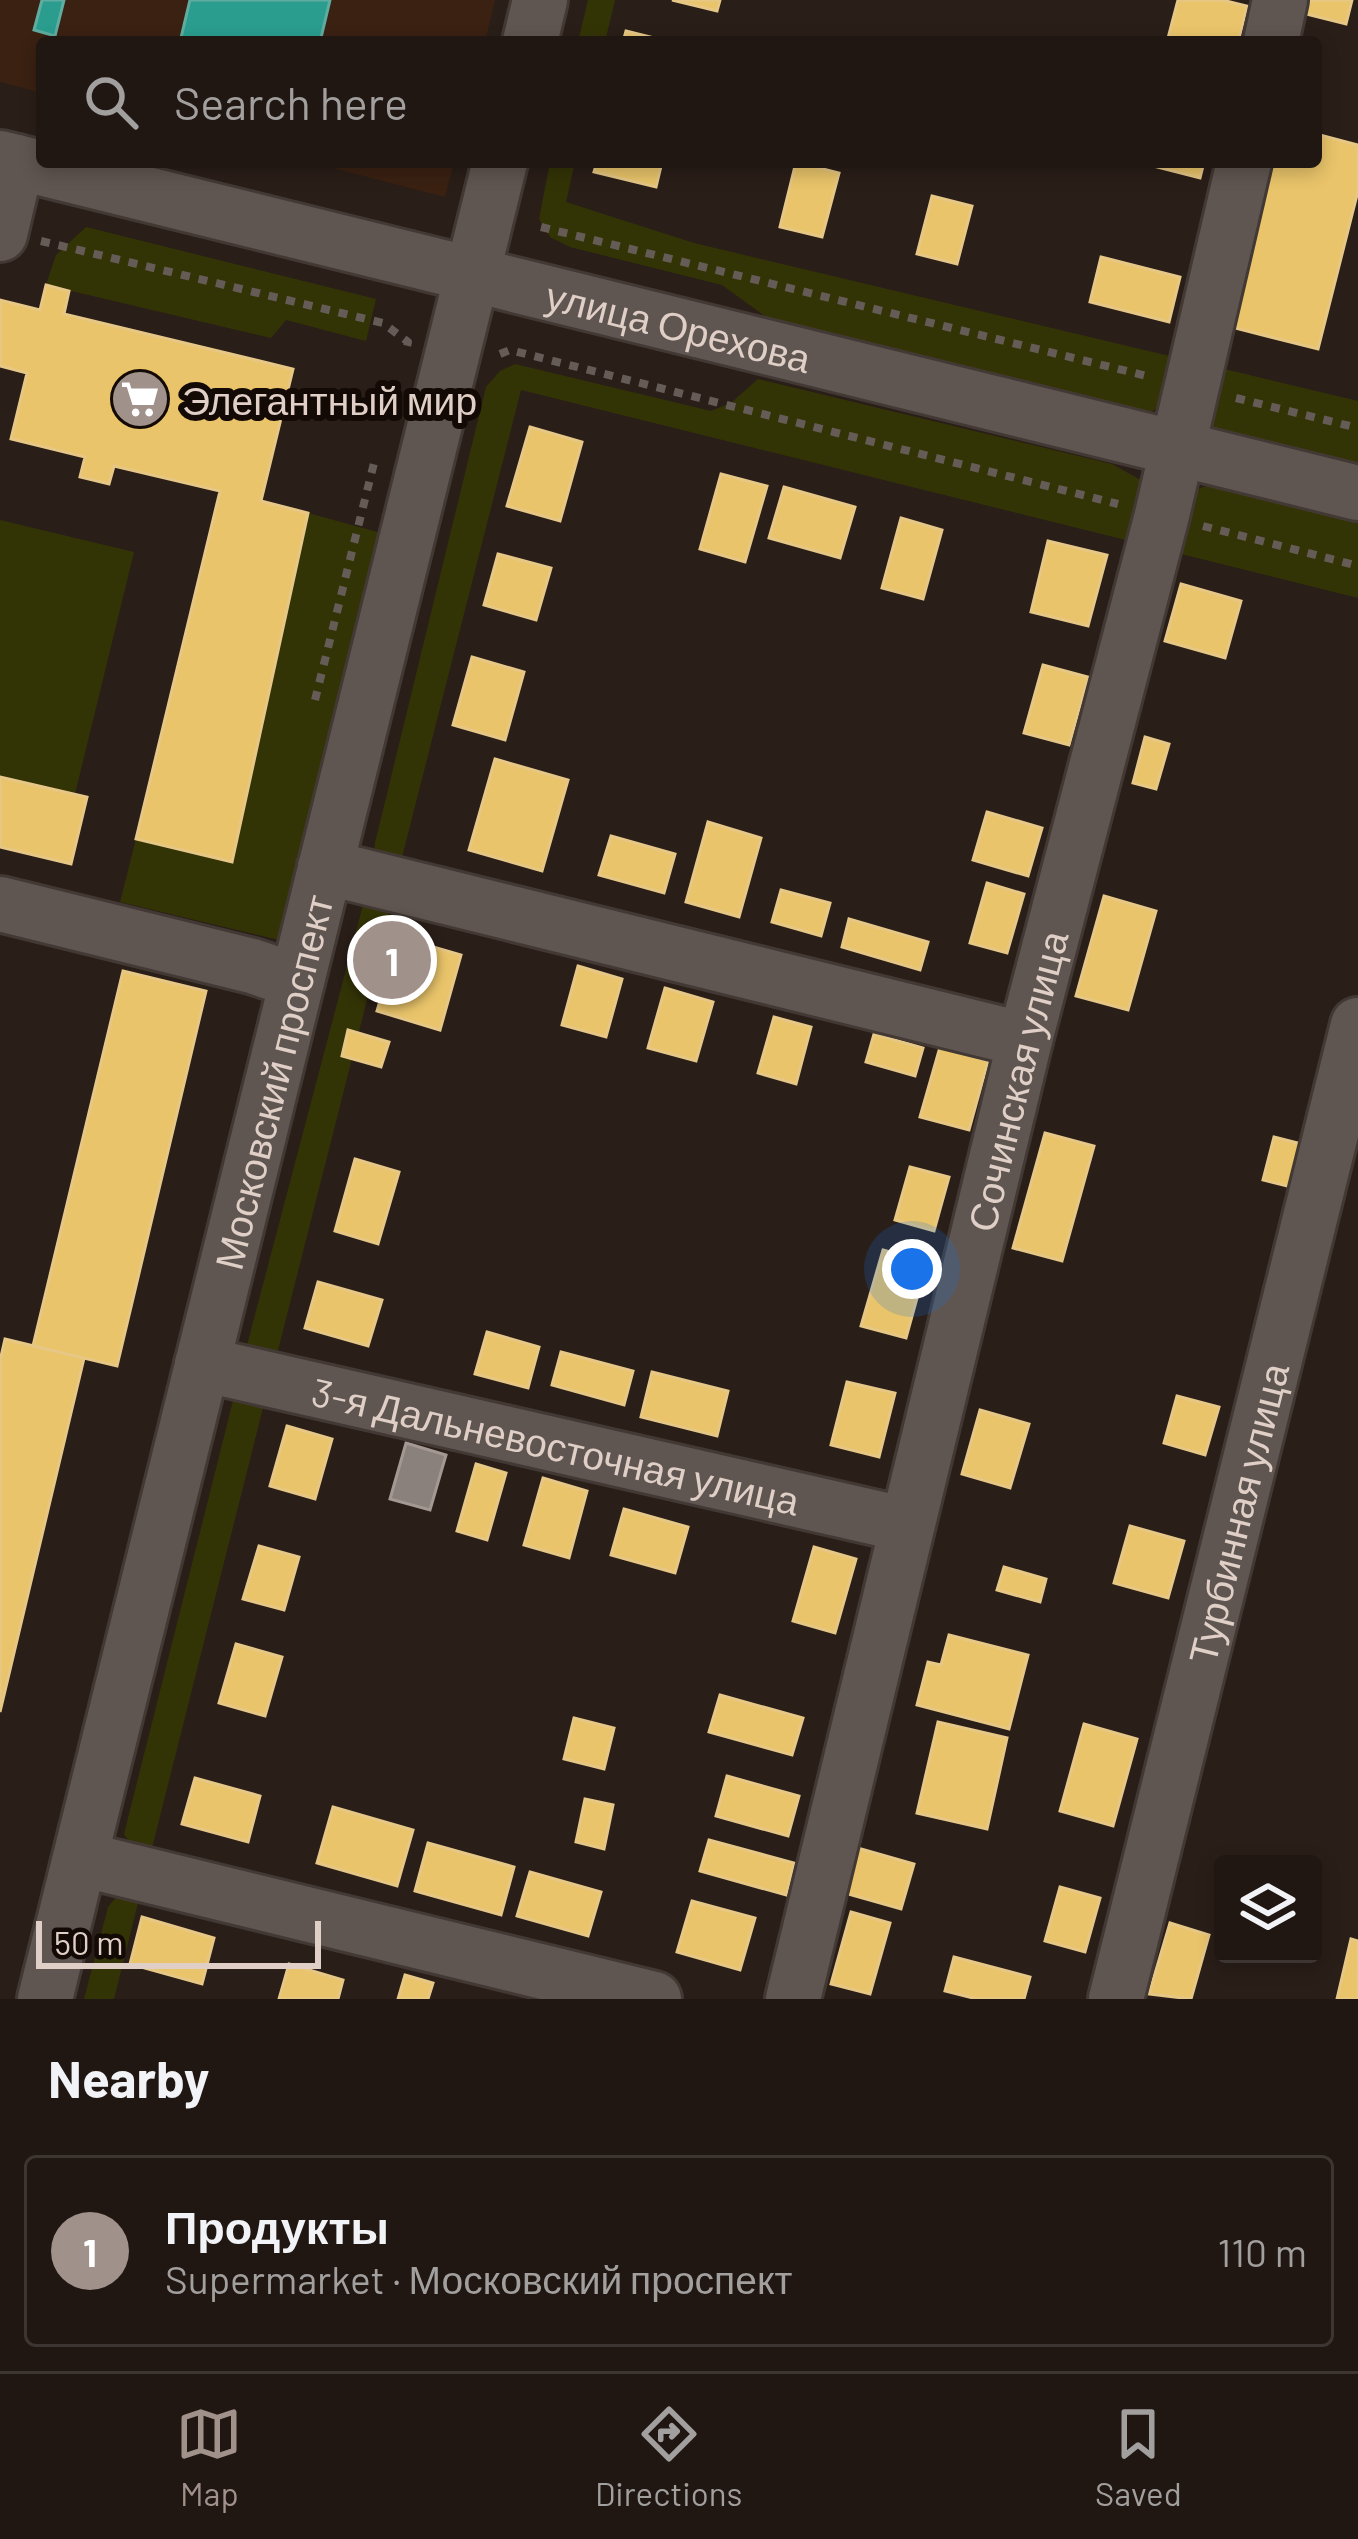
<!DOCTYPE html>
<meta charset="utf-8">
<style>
:root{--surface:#201612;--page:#2d2320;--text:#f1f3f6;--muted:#a29f9f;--line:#3d3532;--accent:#a0918a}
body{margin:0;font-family:Barlow,sans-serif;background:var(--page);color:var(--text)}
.controls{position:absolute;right:36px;bottom:36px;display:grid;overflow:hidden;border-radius:12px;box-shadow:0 6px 18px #0003}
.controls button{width:108px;height:108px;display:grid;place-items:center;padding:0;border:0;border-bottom:3px solid var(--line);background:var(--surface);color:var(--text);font:60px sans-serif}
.scale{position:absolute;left:36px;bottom:30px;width:285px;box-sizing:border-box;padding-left:12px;border:6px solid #dfcfc7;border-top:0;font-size:33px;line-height:42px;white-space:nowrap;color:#dfcfc7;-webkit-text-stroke:9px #130905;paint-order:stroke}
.you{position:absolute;left:912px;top:1269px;width:42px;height:42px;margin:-30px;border:9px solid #fff;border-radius:50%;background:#1a73e8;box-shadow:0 0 0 18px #1a73e833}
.badge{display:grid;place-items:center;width:78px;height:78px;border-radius:50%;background:var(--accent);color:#fff;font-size:39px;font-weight:700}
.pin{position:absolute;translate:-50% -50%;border:6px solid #fff;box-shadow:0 3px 12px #0006}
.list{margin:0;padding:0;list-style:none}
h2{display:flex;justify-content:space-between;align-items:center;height:156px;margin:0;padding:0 48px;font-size:51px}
h2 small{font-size:39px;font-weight:400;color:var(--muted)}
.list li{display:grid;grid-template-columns:78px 1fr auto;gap:36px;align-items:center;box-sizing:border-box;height:192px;margin:0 24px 24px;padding:0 24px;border:3px solid var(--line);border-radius:12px}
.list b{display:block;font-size:45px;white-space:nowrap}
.list p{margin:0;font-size:39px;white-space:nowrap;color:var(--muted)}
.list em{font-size:39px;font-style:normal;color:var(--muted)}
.icon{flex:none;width:66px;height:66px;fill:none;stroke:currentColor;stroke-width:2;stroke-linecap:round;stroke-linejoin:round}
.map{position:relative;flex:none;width:1358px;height:1999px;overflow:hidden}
.search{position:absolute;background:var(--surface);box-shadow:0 6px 18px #0003;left:36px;right:36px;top:36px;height:132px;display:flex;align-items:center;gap:30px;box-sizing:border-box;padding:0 42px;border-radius:12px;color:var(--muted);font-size:45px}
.sheet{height:372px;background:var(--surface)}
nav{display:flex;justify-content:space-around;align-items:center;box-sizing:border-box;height:168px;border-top:3px solid var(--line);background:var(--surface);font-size:33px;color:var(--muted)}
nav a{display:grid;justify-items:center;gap:6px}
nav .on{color:var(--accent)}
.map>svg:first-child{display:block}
</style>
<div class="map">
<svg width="1358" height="1999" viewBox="0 0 1358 1999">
<rect width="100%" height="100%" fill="#2a1e18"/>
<path fill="#3a2112" d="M0,0H495L485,42H42V93L0,82Z
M309,162H454L445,197Z"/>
<path fill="#333406" d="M588,0H615L605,42H578Z
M550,162H575L566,202L694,243L1178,358L1163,402L1153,411H1141L769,319L722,285L570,247L550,237L539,219Z
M86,227L376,299L366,341L286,320L271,338L46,285L56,255Z
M515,364L711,411L731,403L758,379L1112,464L1148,484L1142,544L521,390L399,869L374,856L375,843L486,387L500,371Z
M1212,366L1358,401V466L1212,431L1203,420Z
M1207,486L1358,523V598L1165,550L1194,490Z
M308,513L392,536L292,943L120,902L136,839L232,862Z
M0,520L134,552L75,794L0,777Z
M393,897L274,1366L246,1349L363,905L369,898Z
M238,1394L266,1396L150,1856L134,1849L124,1834L233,1401Z
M142,1887L114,1999H84L108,1907L118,1895Z"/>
<path fill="#e9c46a" stroke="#e6c786" stroke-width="3" d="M672,0H720L717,11Z
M1178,0H1222L1247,6L1238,42H1167Z
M1310,0H1352L1346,24L1306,14Z
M626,31L670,42H623Z
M1316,134L1358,145V191L1318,349L1231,327L1273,162H1316Z
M597,162H662L656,187L594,172Z
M796,162L839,173L822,237L780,227Z
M1154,162H1204L1200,178L1153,166Z
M932,196L972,206L957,264L917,254Z
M1101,257L1180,277L1169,322L1090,302Z
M46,285L69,291L64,314L293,369L261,501L308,513L232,862L136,839L220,491L114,466L109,484L80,477L85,457L11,439L27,373L0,366V300L40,310Z
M530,427L582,442L560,521L507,506Z
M721,474L767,486L745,562L700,549Z
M784,487L855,507L840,558L769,538Z
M901,518L942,530L923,599L882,588Z
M1048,541L1107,555L1088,626L1031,612Z
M498,554L551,568L536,620L484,605Z
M1181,584L1241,601L1225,658L1165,641Z
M472,657L524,672L505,740L453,725Z
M1043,665L1088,677L1069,745L1024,733Z
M1145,737L1169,744L1156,789L1133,783Z
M495,759L568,780L542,871L469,850Z
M0,777L87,797L71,864L0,847Z
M987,812L1042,828L1028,876L973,860Z
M708,822L761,838L739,917L686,902Z
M611,836L675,854L664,893L599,875Z
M987,883L1024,894L1007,953L970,943Z
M781,890L830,903L821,936L772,922Z
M1104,896L1156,911L1128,1010L1076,996Z
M849,919L928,942L920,970L842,947Z
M399,937L461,955L440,1030L377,1011Z
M578,966L622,979L606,1037L562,1025Z
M123,971L206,991L117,1366L33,1346Z
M665,988L713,1002L696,1061L648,1048Z
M774,1017L811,1027L796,1084L758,1073Z
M348,1030L389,1042L381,1067L342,1056Z
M874,1034L923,1048L915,1076L866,1062Z
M940,1047L988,1061L969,1130L920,1117Z
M1045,1133L1094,1146L1062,1261L1013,1248Z
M1274,1137L1302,1144L1291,1187L1263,1180Z
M355,1159L399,1172L378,1244L335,1231Z
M910,1167L949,1177L934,1231L895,1220Z
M883,1250L927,1262L906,1338L861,1326Z
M318,1282L382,1300L368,1346L305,1328Z
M487,1332L539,1347L528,1388L475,1374Z
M5,1339L84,1358L0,1712V1361Z
M561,1352L633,1371L624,1405L552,1385Z
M652,1372L728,1391L717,1436L641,1417Z
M847,1382L895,1393L879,1457L831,1445Z
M1177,1396L1219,1407L1205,1455L1164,1443Z
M980,1410L1029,1424L1010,1488L962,1474Z
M287,1426L332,1439L315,1499L270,1486Z
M476,1464L506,1473L487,1540L457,1531Z
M543,1478L587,1491L569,1558L524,1545Z
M624,1509L688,1527L675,1573L611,1555Z
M1130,1526L1184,1541L1168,1598L1114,1583Z
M259,1546L299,1557L284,1610L243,1599Z
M814,1547L856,1559L835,1633L793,1621Z
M1004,1567L1046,1579L1040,1602L997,1590Z
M949,1635L1028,1655L1009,1729L917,1705L928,1662L941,1665Z
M236,1644L282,1657L265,1716L219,1703Z
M720,1695L803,1718L792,1755L709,1732Z
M574,1718L614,1728L604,1769L564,1759Z
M938,1722L1007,1738L987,1829L917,1813Z
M1084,1724L1137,1739L1113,1826L1060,1811Z
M727,1776L799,1796L788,1836L716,1816Z
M195,1778L260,1796L248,1842L182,1824Z
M585,1799L613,1805L604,1849L576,1842Z
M333,1807L413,1830L397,1886L317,1863Z
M709,1840L794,1863L786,1895L700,1871Z
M428,1843L514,1867L501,1915L415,1891Z
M840,1843L914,1864L901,1909L827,1888Z
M530,1872L601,1892L588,1936L517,1916Z
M1060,1887L1100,1898L1085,1952L1045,1941Z
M692,1901L755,1918L740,1970L677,1952Z
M851,1912L890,1923L870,1994L831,1984Z
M142,1917L214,1938L202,1984L130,1964Z
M1170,1923L1209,1935L1191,1999L1149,1994Z
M1351,1939L1358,1941V1999H1337Z
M954,1957L1030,1977L1024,1999H977L945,1991Z
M289,1964L343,1980L338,1999H279Z
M405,1975L433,1983L428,1999H398Z"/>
<path fill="#2a9d8f" stroke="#60aca0" stroke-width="3" d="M42,0H64L55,36L34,30Z
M190,0H330L320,42H180Z"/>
<path fill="#8a817c" stroke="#a49892" stroke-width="3" d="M406,1443L446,1455L430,1510L390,1499Z"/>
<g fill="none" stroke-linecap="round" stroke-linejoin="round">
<g stroke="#433934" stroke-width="60">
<g id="minor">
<path d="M530,42L540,0"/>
<path d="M1271,42L1280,0"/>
<path id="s1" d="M0,158L1358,493"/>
<path d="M0,234L17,162"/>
<path d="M325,867L1025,1040"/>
<path d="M0,904L252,966L297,981"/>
<path id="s2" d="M202,1364L907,1525"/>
<path d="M81,1859L654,1999"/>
<path id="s3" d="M45,1999L500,162"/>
<path id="s4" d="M793,1999L1025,1040L1162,515L1244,162"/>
<path id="s5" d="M1116,1999L1358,1025"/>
</g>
</g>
<path stroke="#665c57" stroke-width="8" stroke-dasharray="9 9" stroke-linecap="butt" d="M541,227L1151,377
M41,241L383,323L408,342L407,346
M500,354L510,350L1118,504
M1236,398L1358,428
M1203,526L1358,566
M315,700L375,459"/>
<use href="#minor" stroke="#605651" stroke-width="54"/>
</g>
<defs>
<g id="supermarket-disc" transform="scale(3)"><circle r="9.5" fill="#a0918a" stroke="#130905"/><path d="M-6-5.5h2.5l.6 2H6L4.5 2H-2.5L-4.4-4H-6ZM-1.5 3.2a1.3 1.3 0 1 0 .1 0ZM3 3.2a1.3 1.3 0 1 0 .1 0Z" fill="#fff"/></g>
</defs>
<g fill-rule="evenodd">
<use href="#supermarket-disc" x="140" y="399"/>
</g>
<g text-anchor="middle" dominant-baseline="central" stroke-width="12" stroke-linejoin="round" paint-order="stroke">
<g font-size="39" fill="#dfcfc7" stroke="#130905">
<text stroke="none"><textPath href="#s1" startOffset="699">улица Орехова</textPath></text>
<text stroke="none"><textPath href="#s4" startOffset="945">Сочинская улица</textPath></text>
<text stroke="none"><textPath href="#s3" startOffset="945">Московский проспект</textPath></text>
<text stroke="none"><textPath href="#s2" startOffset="363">3-я Дальневосточная улица</textPath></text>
<text stroke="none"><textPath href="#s5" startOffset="501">Турбинная улица</textPath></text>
</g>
<g font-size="39" fill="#dfcfc7" stroke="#130905" text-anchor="start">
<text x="182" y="399">Элегантный мир</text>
</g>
</g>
</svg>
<div class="controls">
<button><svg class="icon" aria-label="layers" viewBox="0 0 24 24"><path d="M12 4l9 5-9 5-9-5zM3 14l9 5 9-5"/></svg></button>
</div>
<div class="scale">50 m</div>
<div class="you"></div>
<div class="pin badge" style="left:392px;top:960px">1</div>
<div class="search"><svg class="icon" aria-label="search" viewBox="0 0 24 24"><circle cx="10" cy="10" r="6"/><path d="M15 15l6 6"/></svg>Search here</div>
</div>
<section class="sheet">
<h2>Nearby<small></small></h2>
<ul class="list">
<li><span class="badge">1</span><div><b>Продукты</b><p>Supermarket · Московский проспект</p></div><em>110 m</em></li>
</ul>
</section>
<nav>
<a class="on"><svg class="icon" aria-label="map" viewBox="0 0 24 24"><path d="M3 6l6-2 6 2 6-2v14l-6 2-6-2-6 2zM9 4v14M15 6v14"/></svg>Map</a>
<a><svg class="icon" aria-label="directions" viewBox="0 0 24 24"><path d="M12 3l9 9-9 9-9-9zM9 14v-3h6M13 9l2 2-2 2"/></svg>Directions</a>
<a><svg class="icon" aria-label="saved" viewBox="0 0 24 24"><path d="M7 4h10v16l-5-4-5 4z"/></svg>Saved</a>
</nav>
